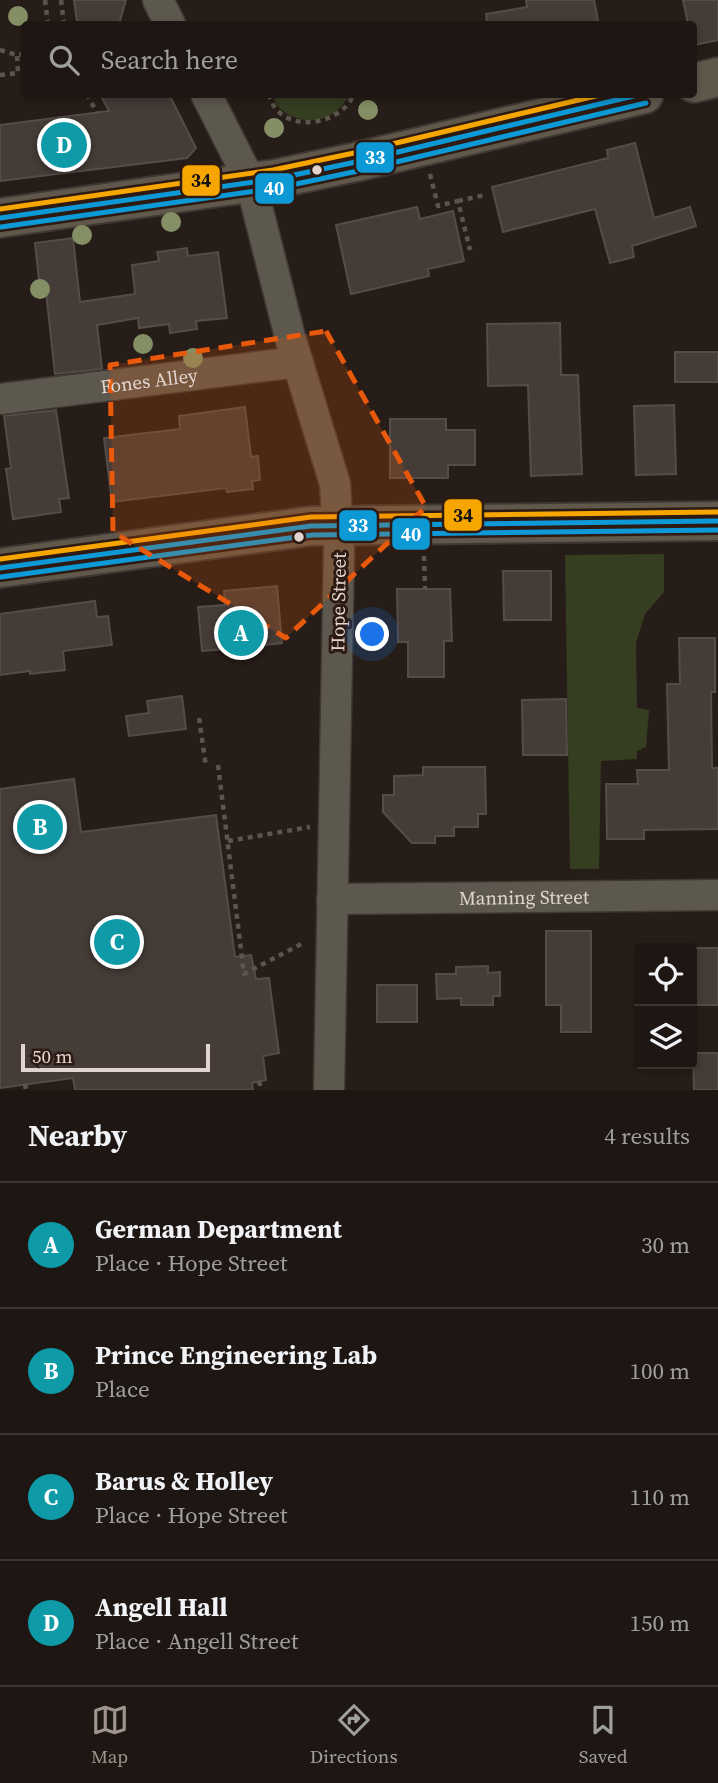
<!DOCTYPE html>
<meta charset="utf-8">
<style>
:root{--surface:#1d1612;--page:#251f1b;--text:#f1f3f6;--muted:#a09f9f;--line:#3b3532;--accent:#a1948f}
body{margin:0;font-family:"Source Serif 4",serif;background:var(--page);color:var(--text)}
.controls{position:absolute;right:21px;bottom:21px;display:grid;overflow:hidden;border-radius:7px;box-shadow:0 4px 10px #0003}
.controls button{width:63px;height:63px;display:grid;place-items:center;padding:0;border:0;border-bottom:2px solid var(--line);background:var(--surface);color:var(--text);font:35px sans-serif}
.scale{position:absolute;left:21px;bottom:18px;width:189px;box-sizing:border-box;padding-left:7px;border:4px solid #e2d4cf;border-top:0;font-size:19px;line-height:24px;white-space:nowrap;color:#e2d4cf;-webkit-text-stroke:5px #2d1a12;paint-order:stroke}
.you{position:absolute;left:373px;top:635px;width:24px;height:24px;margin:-18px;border:5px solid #fff;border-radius:50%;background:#1a73e8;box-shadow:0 0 0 10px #1a73e833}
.badge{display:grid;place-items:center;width:46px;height:46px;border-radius:50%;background:var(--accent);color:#fff;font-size:23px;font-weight:700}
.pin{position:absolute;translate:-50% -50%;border:4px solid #fff;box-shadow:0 2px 7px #0006}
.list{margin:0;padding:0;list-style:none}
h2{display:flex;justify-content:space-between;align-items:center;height:91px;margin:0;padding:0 28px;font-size:30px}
h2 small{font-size:23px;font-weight:400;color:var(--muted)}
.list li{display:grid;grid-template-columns:46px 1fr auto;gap:21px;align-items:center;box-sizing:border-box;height:126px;padding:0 28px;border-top:2px solid var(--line)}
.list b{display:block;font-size:26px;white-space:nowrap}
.list p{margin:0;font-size:23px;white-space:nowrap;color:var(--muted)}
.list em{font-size:23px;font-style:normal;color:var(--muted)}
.icon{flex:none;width:38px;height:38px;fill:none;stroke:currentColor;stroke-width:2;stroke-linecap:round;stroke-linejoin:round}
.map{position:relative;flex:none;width:718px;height:1090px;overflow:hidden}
.search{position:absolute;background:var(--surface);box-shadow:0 4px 10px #0003;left:21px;right:21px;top:21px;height:77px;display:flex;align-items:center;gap:18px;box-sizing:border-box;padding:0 24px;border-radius:7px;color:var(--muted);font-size:26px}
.sheet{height:595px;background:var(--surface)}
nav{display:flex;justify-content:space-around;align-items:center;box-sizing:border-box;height:98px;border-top:2px solid var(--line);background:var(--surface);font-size:19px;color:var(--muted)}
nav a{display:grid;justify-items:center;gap:4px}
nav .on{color:var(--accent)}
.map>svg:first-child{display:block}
</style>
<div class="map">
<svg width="718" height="1090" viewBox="0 0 718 1090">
<rect width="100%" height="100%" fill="#271d18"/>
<path fill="#353e21" d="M273,95V94L349,95C337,118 314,126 291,116C281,111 275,105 273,95Z
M664,554V592L645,614L636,643L637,708L649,710L646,747L637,751V759L601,761L599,869H570L565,555Z"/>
<path fill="#453c37" stroke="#544c47" stroke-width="2" d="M74,0H126L119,24H84L82,22L77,21Z
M526,0H594L598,21L581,24H487L486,14L527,7Z
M683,0H718V40L694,45V24H688Z
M100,94H169L196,148L187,158L0,181V125L109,111Z
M635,143L654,218L690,207L696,226L632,246L634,257L610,263L595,209L503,232L492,187L608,158L607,150Z
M417,207L420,219L453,211L464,261L428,269L429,276L351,294L336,225Z
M73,238L80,302L135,294L132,265L159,261L157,252L187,248L188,256L218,252L227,318L196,321L197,329L170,333L169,324L139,328L138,318L97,325L102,369L55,374L45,283L39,280L35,243Z
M560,323L561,375H578L582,474L531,476L528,385L488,386L487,324Z
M675,352H718V382H675Z
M674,405L676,474L636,475L634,406Z
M245,407L251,457L258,456L260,480L252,481L253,489L227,492L226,488L112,502L104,438L180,429L179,416Z
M56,410L69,498L59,499L61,512L13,519L6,469L11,468L4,416Z
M390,419H446V430H475V465H448V478H390Z
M503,571H551V620H504Z
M277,586L282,643L256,646L248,656L241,658L234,655L229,649L202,651L198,607L225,605L224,591Z
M397,589H450L452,641H444V677H408V642H398Z
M95,601L97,617L108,616L112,645L63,651L65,670L30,674V671L0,675V614Z
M679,638H715V692H711L712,768H718V829L644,830V839H607L606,784H638L637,770H669L667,684H680Z
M182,696L186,729L129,736L126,716L149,713L147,701Z
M566,699L567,755H523L522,700Z
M423,767H485L486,814H478V827H454V836H435V843H412L383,812V795H394V776L423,775Z
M74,779L81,832L216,815L235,957L251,955L256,979L269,978L279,1053L263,1056L266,1080L252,1083L253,1090H75L73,1078L0,1088V789Z
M546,931H591V1032H561V1005H546Z
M692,948H718V1005H692Z
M488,966V973L500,972V996H493V1005H461V998L437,999L436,974H456V967Z
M377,985H417V1022H377Z
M693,1053H718V1090H694Z"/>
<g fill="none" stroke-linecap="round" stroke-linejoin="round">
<g stroke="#3f3733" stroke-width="33">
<g id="minor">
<path d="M158,0L170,24"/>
<path d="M206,94L251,183L290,337L335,484L339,550L329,1090"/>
<path id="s1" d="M0,399L298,362"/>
<path id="s2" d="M332,899L718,895"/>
</g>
</g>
<g stroke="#3f3733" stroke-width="42">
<path id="major" d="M694,83L718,77
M0,218L275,179L356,162L644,94
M0,568L311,526L718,521"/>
</g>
<path stroke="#5c554d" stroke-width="4.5" stroke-dasharray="5 5" stroke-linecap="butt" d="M45,0L48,24
M61,0L64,24
M0,50L17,55L24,54
M0,75L18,73L17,55
M87,94L97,113
M269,94C278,135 340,128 354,94
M430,174L438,206L458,201L470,250
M458,201L485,195
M424,556L425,589
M199,718L206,767
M218,765L244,974L305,942
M228,841L310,827
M259,1081L261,1090
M25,1084L26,1090"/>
<use href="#minor" stroke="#5d584d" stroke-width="30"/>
<use href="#major" stroke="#60584b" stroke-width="38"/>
<g stroke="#2d1a12" stroke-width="10">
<path id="bus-1" d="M0,218L275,179L356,162L642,94
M0,568L311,526L718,521"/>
</g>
<g stroke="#2d1a12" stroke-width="10">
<path id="bus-2" d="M1,227L277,188L358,171L646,103
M1,577L312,535L718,530"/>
</g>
<g stroke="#2d1a12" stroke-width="10">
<path id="bus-3" d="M0,209L273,170L354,153L604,94
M0,559L311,517L718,512"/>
</g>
<use href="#bus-1" stroke="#0d99d5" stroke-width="5"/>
<use href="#bus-2" stroke="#0d99d5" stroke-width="5"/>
<use href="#bus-3" stroke="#f7a600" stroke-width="5"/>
</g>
<g fill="#858f66">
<circle cx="18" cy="16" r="10"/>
<circle cx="368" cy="110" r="10"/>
<circle cx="274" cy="128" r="10"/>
<circle cx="171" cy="222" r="10"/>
<circle cx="82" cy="235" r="10"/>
<circle cx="40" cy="289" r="10"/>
<circle cx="143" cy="344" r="10"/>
<circle cx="193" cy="358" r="10"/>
</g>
<path fill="#e8590c" fill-opacity="0.2" stroke="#e8590c" stroke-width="5" stroke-dasharray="14 9" stroke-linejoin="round" d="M326,331L426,507L286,638L113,532L110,365Z"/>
<g fill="#e2d4cf" stroke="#2d1a12" stroke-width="2.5">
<circle cx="317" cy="170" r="6"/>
<circle cx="299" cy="537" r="6"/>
</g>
<g text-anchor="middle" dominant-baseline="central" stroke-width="6" stroke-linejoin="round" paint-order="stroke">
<g font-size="19" fill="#e2d4cf" stroke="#2d1a12">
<text stroke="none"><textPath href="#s1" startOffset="150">Fones Alley</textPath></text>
<text transform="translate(338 602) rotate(-89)">Hope Street</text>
<text stroke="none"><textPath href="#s2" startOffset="192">Manning Street</textPath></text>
</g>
</g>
<g stroke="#2d1a12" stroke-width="2.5">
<rect x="355" y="141" width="40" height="33" rx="7" fill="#0d99d5"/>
<rect x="181" y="164" width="40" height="33" rx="7" fill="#f7a600"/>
<rect x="254" y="172" width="41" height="33" rx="7" fill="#0d99d5"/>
<rect x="443" y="498" width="40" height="34" rx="7" fill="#f7a600"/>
<rect x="338" y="509" width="40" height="33" rx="7" fill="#0d99d5"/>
<rect x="391" y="517" width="40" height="34" rx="7" fill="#0d99d5"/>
</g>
<g font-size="19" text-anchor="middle" font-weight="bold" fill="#fff">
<text x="375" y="164">33</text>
<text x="274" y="195">40</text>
<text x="358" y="532">33</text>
<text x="411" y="541">40</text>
</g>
<g font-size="19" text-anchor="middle" font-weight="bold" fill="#111">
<text x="201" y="187">34</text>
<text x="463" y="522">34</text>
</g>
</svg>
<div class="controls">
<button><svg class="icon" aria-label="locate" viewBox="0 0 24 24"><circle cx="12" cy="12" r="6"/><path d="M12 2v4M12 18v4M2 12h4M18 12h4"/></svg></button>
<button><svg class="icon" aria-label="layers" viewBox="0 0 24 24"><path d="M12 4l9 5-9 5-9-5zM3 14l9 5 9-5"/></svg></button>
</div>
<div class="scale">50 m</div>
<div class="you"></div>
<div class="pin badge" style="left:241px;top:633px;background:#0f9aa8">A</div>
<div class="pin badge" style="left:40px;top:827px;background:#0f9aa8">B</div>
<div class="pin badge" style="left:117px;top:942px;background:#0f9aa8">C</div>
<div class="pin badge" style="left:64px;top:145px;background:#0f9aa8">D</div>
<div class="search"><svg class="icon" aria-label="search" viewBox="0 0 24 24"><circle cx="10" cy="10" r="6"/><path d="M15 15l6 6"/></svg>Search here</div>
</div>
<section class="sheet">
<h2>Nearby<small>4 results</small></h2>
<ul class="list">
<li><span class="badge" style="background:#0f9aa8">A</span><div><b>German Department</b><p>Place · Hope Street</p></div><em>30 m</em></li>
<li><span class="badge" style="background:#0f9aa8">B</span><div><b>Prince Engineering Lab</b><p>Place</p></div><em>100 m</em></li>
<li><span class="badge" style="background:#0f9aa8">C</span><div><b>Barus &amp; Holley</b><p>Place · Hope Street</p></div><em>110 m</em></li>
<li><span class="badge" style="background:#0f9aa8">D</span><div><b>Angell Hall</b><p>Place · Angell Street</p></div><em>150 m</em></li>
</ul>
</section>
<nav>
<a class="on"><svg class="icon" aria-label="map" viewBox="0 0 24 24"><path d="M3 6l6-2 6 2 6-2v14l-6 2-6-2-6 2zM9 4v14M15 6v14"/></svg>Map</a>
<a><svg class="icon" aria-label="directions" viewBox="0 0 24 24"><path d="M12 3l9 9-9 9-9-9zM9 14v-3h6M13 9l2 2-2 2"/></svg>Directions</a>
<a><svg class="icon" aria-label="saved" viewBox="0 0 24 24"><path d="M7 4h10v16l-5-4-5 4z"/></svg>Saved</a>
</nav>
